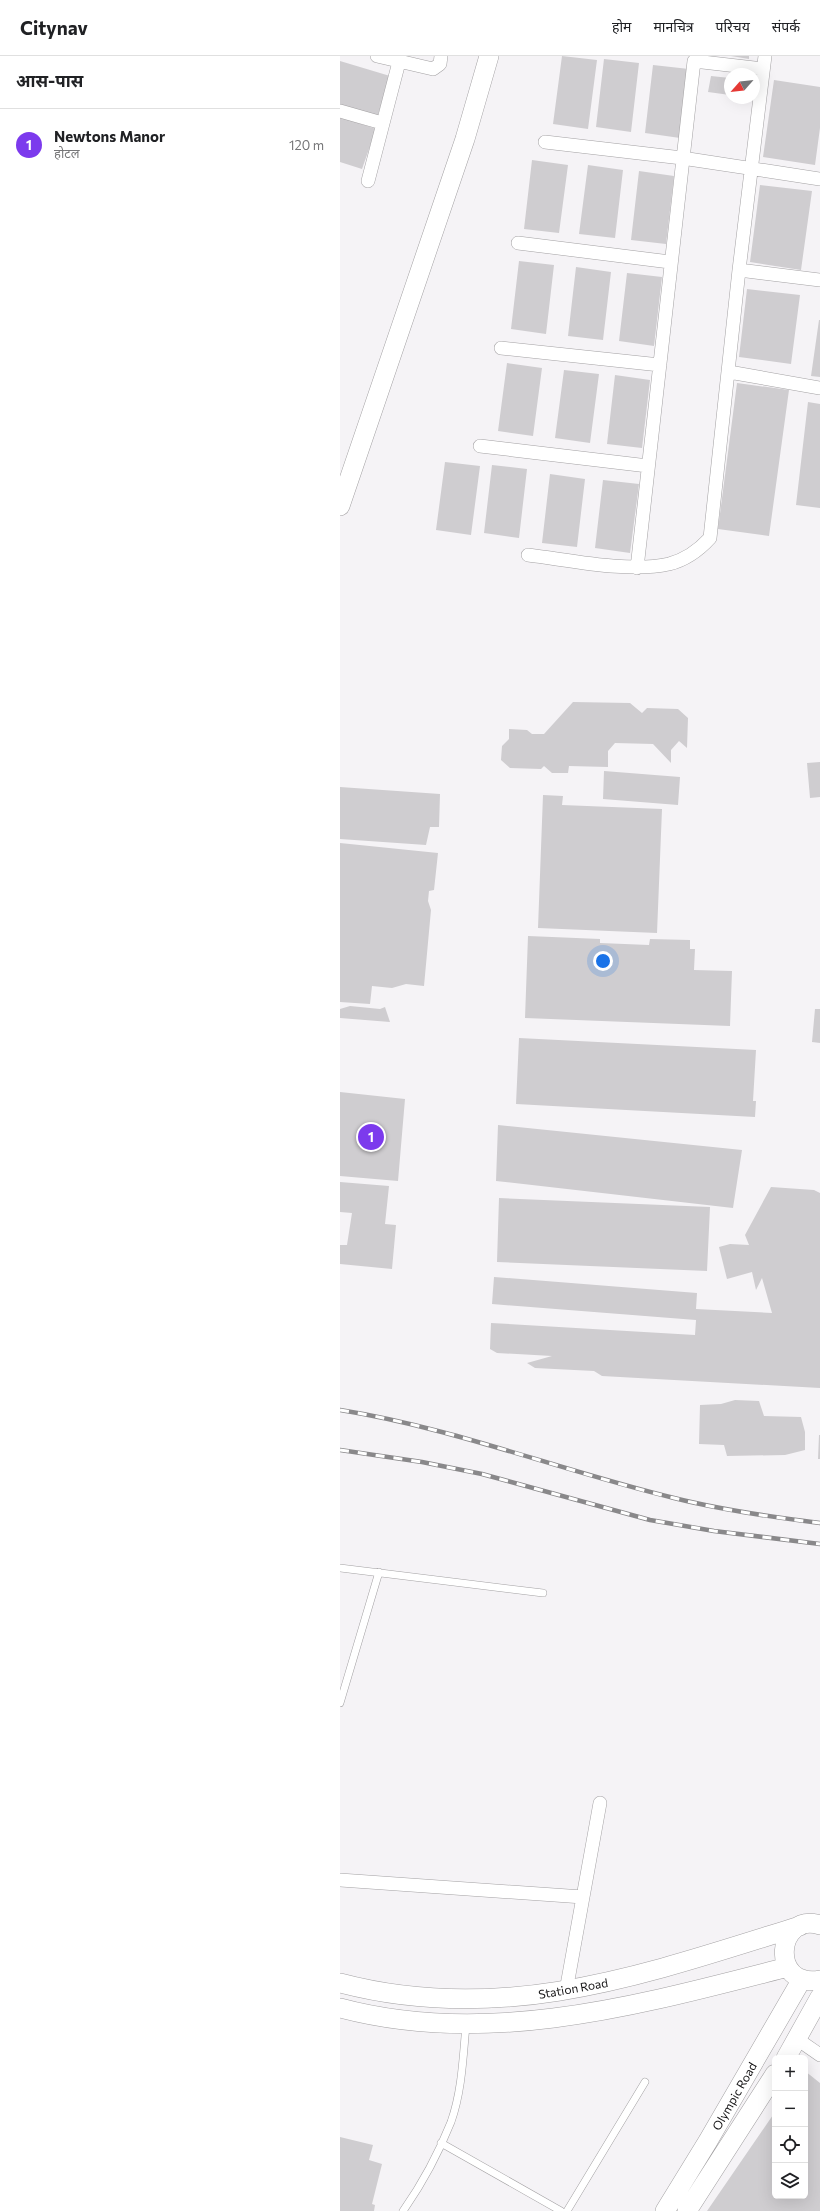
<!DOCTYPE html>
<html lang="hi">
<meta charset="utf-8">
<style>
:root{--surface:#fff;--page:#f6f6f6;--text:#202124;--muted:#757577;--line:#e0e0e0;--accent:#7c3aed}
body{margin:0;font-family:Commissioner,"Noto Sans Devanagari",sans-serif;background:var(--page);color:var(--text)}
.controls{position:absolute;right:12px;bottom:12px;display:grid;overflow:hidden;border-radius:6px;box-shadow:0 4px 16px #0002}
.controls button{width:36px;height:36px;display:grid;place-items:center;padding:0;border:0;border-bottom:1px solid var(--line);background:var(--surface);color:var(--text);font:20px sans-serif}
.compass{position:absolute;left:384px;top:12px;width:36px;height:36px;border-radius:50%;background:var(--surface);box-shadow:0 4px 16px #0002;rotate:243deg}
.you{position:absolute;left:263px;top:905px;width:14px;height:14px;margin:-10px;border:3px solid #fff;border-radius:50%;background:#1a73e8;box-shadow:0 0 0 6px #1a73e833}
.badge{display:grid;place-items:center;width:26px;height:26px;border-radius:50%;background:var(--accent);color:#fff;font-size:13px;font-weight:700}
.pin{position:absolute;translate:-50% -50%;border:2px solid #fff;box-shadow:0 1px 4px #0006}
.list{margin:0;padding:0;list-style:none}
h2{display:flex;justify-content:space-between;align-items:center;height:52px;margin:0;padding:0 16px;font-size:17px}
h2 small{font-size:13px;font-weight:400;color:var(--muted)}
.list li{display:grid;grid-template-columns:26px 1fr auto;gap:12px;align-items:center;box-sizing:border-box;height:72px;padding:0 16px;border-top:1px solid var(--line)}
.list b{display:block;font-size:15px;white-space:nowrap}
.list p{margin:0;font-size:13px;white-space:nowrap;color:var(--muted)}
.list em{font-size:13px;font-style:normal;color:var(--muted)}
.icon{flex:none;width:22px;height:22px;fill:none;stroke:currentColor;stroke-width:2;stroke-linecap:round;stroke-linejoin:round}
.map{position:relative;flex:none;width:480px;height:2155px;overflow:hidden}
header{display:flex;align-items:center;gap:24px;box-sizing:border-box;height:56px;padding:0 20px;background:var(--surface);border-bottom:1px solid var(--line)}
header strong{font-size:19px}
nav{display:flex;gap:22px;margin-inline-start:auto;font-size:14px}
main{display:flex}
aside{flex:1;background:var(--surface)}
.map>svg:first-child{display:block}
</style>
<header>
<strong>Citynav</strong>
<nav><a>होम</a><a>मानचित्र</a><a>परिचय</a><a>संपर्क</a></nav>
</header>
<main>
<aside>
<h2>आस-पास<small></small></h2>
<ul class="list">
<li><span class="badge">1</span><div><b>Newtons Manor</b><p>होटल</p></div><em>120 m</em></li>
</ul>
</aside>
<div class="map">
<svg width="480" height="2155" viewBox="0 0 480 2155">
<rect width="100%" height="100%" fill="#f5f3f6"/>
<path fill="#cfcdd0" d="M222,0L257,4L248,73L213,68Z
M391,0H409V3Z
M264,3L299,7L291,76L256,71Z
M0,5L50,20L37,62L0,51Z
M313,9L349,13L340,82L305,77Z
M371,20L390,22V39L368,36Z
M434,24L480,31V72L475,109L423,101Z
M0,61L36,73L22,113L0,106Z
M192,104L228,109L219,177L184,173Z
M248,109L283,114L275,182L239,178Z
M299,115L334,120L326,188L291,184Z
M420,129L472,135L461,214L410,206Z
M179,205L214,209L206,278L171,273Z
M236,211L271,216L263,284L228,280Z
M287,217L322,221L314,290L279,285Z
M407,233L460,239L451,308L399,301Z
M479,264H480V321L471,320Z
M167,307L202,312L193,380L158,375Z
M224,314L259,318L250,387L215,382Z
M275,319L310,324L302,392L267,388Z
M397,327L449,334L429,480L378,473Z
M468,346L480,348V452L456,449Z
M105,406L140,410L131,479L96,474Z
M152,409L187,413L179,482L144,477Z
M210,418L245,423L237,491L202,487Z
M263,424L299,428L290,497L255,492Z
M233,646L290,647L302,657L307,652L338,653L348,662L347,692L339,685L331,694V707L313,688L275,687L268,695V711L229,710L228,717H212L204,710L201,713L170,712L161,704L162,690L169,683V673L187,674L192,678H204Z
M480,706V741L470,742L467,707Z
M264,715L340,721L338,749L263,743Z
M0,731L100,738L99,771H90L86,789L0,783Z
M203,739L223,740L222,749L322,753L317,877L198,872Z
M0,787L98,797L94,834L89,835L88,845L91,854L84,930L66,928L52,932L32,930L30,948L0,946Z
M188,880L260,883V887L309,889L310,883L350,884V893H355L354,914L392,915L390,970L185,962Z
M10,950L40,953L45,951L50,966L0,962V953Z
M475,953H480V987L472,986Z
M179,982L416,994L413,1045H416L415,1061L176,1048Z
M0,1036L65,1043L58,1125L0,1120Z
M158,1069L402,1094L393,1152L156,1125Z
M0,1126L49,1130L45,1168L56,1169L52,1213L0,1208V1189H7L12,1157L0,1156Z
M431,1131L474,1134L480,1137V1332L262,1320L254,1315L195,1312L187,1307L212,1300L157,1297L150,1293L151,1267L355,1279L356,1264L152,1248L154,1221L357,1237L356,1253L432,1257L422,1222L416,1234L412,1216L387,1223L379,1191L390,1188L409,1189L405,1179Z
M159,1142L370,1151L367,1215L157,1206Z
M395,1344L419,1345L424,1360L461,1361L465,1376V1394L445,1399L387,1400L384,1389L359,1388L360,1349L381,1348Z
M479,1379H480V1403H478Z
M465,2015L480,2027V2155H367L435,2056V2140H465Z
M0,2081L33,2089L29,2104L42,2108L32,2148L35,2149L34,2155H0Z"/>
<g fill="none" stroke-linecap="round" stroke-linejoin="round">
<g stroke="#a3a1a3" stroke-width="8">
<path id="lane" d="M0,1512L203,1537
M0,1647L39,1516
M101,2087L221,2155
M63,2155C82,2128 99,2096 111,2066C122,2035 123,2001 126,1969
M227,2155L305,2026"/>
</g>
<g stroke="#a3a1a3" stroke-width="14">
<path id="street" d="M37,0L93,13L100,8L101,0
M0,55L42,67
M205,86L342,102L480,123
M28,125L59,6
M178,187L330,206
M399,214L480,224
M161,292L320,309
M389,316L480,332
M140,390L308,410
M188,499C230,504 288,517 329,508C345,504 359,494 370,482L399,214L425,0
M297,512L354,5L423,13
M0,1824L243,1841
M226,1935L260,1747
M457,1983L480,1999"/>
</g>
<g stroke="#a3a1a3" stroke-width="20">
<path id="secondary" d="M0,450L125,83L149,0
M480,1869C436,1855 429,1933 480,1924
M0,1927C163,1970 306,1918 460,1870
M0,1952C149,1992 303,1948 448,1911
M446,2002L480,1941
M325,2155L368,2085L462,1923
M347,2155L435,2018"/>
</g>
<use href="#lane" stroke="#fff" stroke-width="7"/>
<use href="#street" stroke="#fff" stroke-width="13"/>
<use href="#secondary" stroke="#fff" stroke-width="19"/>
<g stroke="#89888a" stroke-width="4.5">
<path id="rail" d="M0,1354C114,1372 222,1415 334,1442C382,1454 431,1461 480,1467
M0,1394L82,1406L142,1418L310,1464L374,1475L480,1488"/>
</g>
<use href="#rail" stroke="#fff" stroke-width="3" stroke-dasharray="9" stroke-linecap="butt"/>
</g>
<g text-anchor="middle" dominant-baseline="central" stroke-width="3" stroke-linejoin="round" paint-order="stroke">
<g font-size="12" fill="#141314" stroke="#fff">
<text transform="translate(233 1932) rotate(-10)">Station Road</text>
<text transform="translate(394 2040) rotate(-60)">Olympic Road</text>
</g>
</g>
</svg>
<div class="controls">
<button>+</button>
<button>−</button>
<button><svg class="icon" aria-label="locate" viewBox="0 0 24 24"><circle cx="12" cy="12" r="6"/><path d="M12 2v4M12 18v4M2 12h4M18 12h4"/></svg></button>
<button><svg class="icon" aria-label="layers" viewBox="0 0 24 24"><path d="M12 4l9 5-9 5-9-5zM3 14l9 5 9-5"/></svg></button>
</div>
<svg class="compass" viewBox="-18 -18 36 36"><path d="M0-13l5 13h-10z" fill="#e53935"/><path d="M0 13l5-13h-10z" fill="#757577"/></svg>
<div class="you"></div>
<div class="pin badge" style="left:31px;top:1081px">1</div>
</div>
</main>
